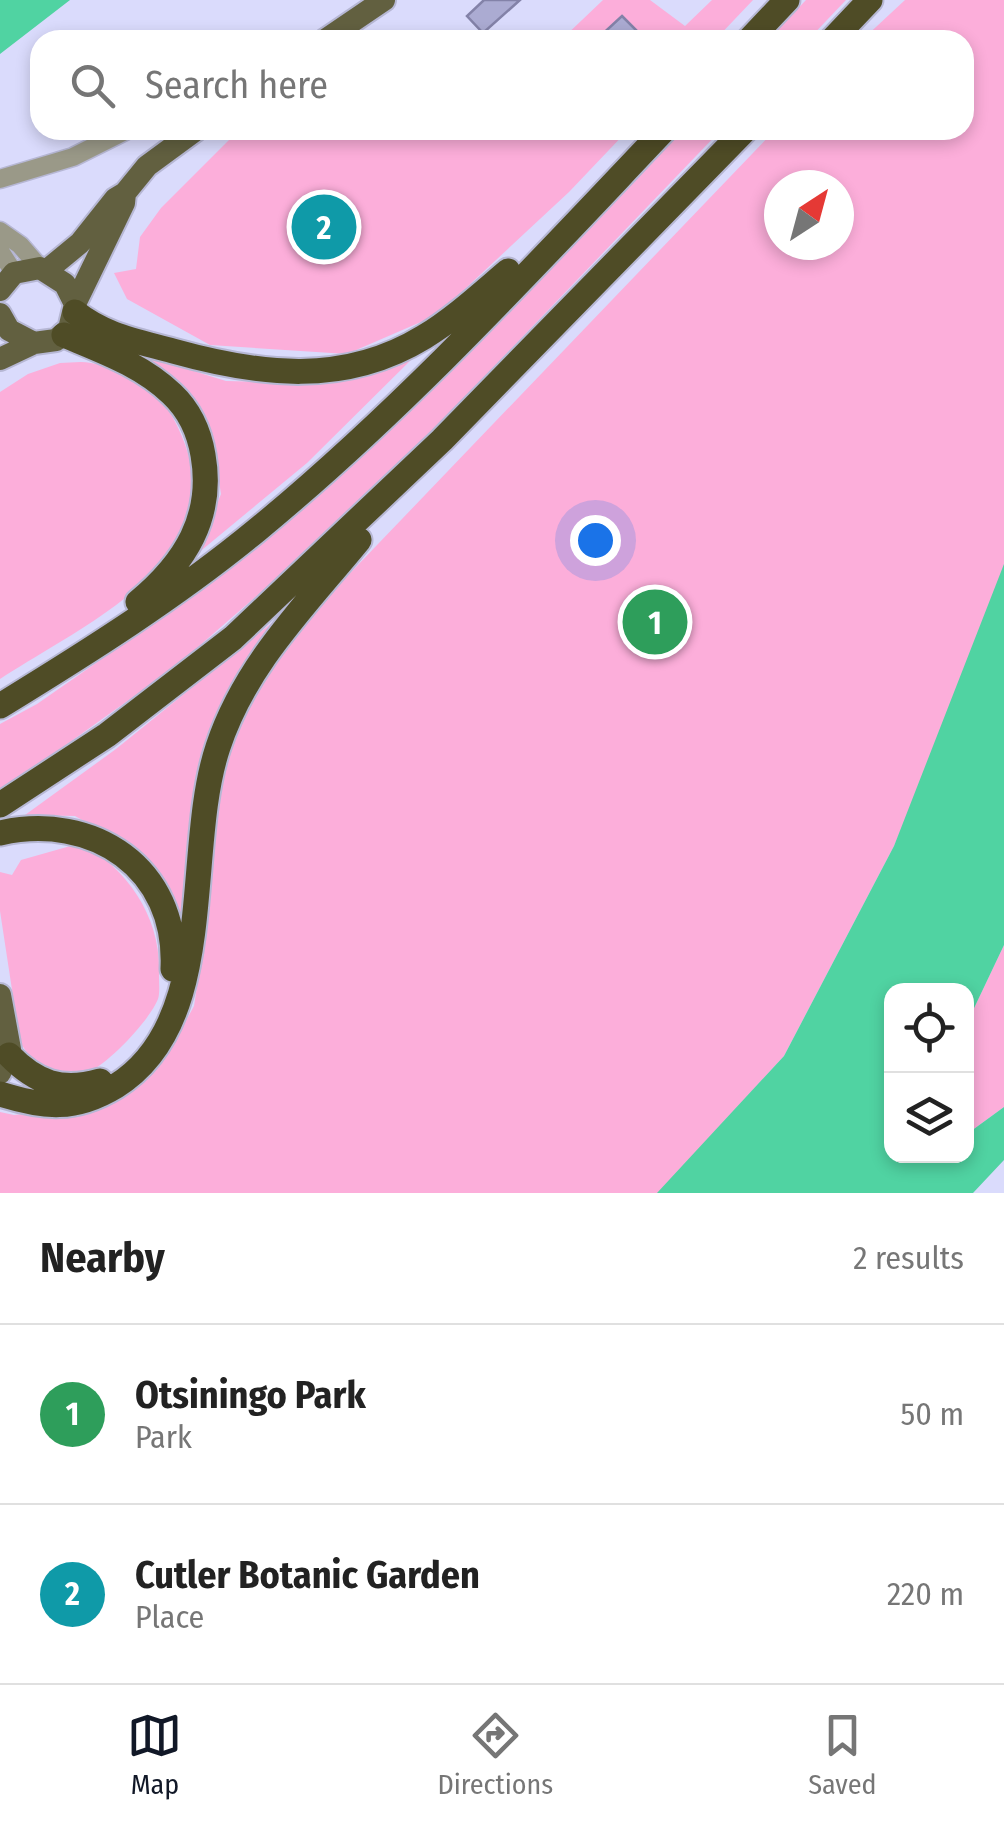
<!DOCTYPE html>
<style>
:root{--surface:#fff;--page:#f2f2f2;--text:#222;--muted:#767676;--line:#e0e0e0;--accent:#111827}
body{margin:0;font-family:"Fira Sans Condensed",sans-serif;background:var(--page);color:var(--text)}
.controls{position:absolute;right:30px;bottom:30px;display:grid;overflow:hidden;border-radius:20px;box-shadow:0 5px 15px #0003}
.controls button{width:90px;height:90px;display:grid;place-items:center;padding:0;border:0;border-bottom:2px solid var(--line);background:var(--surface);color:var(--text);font:50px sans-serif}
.compass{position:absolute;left:764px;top:170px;width:90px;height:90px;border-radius:50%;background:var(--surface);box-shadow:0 5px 15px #0003;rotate:36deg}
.you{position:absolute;left:595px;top:540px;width:35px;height:35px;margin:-25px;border:8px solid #fff;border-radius:50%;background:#1a73e8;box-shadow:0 0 0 15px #1a73e833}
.badge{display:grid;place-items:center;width:65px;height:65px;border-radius:50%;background:var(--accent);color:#fff;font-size:32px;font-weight:700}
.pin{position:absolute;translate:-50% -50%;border:5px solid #fff;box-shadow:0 2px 10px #0006}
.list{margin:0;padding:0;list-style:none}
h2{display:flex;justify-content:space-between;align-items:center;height:130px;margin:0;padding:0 40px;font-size:42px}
h2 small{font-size:32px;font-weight:400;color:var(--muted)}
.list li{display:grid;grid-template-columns:65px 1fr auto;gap:30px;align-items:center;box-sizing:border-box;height:180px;padding:0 40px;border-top:2px solid var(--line)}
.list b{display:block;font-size:38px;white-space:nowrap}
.list p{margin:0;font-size:32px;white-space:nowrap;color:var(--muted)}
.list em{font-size:32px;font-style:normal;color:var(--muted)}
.icon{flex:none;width:55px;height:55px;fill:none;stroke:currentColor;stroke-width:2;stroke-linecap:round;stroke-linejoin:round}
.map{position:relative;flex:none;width:1004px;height:1193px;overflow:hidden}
.search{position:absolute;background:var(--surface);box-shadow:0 5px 15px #0003;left:30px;right:30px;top:30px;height:110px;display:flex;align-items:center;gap:25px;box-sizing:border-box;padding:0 35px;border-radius:30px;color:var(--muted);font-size:38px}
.sheet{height:490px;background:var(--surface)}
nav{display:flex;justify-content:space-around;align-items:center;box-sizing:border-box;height:140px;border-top:2px solid var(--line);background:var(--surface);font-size:28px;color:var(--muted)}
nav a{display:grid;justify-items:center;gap:5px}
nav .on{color:var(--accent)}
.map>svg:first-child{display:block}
</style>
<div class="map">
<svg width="1004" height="1193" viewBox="0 0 1004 1193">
<rect width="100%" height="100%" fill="#dadbfc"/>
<path fill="#fcaeda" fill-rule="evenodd" d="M603,0H650L685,26L712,0H753L715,40H561Z
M806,0H846L808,40H768Z
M905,0H1004V588L894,846L784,1056L658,1193H0V1112L14,1115L101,1105L141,1082L174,1043L194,1006L205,934L217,803L238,725L285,641L775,130H964V40H862ZM779,185H839V245H779Z
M239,130H628L569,192L437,315L347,354L210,345L127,299L114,273L136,269L140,237L161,208Z
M681,130H721L362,504L175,667L0,792V724L37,704L191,597L303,507L421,393Z
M424,347L307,463L197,554L221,494L211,432L188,394L145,356L226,381L301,383Z
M60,363C70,363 81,361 91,363C118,367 159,392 172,416C249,553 94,618 0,679V392L28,374Z
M279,617L219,711L181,935L126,845L75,816L25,815L116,749Z
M81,843C129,870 162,919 159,976C159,983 160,993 158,999C149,1021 110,1062 89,1072C80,1076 68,1077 59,1080L36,1067L20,1042L0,911V872L12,875L21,860Z
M1004,945V1107L967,1134V1023Z"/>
<path fill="#50d3a2" d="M0,0H70L0,54Z
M1004,564V945L967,1023L966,991H892V1156H966L967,1134L1004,1107V1160L973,1193H657L784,1056L894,846Z"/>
<path fill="#ababd2" stroke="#8382a8" stroke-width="2.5" d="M484,0H520L483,33L467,16Z
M622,16L641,35L636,40H596Z"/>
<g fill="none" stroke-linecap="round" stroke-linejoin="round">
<g stroke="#b6b7d4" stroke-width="21">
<path id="minor" d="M0,179L73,157L127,130
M0,231L20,245L40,268
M0,251L14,273"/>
</g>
<g stroke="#b6b7d4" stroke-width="26">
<path id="major" d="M325,40L384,0
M46,271L80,243L115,199L125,193L147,166L196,130
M0,290L14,273L40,268L65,284L75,304
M0,314L9,330L34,343
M0,359L34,343L56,340L69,329L75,304L124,203L125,193
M0,995L10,1049L0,1073"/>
</g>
<g stroke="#b6b7d4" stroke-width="29">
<path id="highway" d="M749,40L787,0
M832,40L870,0
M75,312C105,336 137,341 173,351C259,375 344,386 424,337C454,319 482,293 508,271
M64,335C102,351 142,365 172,394C190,411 199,431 203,455C214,517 185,563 138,602
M0,706C88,652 177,596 257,530C404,409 533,268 664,130
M0,805L107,735L233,638L442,440L745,130
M0,833C93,812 178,868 173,969
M9,1055C36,1083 62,1092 100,1081
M0,1094C44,1108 75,1111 116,1086C220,1021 183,851 218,747C245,665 305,606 359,540"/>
</g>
<use href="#minor" stroke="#9a9988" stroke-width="18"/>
<use href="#major" stroke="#626040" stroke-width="22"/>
<use href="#highway" stroke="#4f4c26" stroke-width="25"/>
</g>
</svg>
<div class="controls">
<button><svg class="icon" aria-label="locate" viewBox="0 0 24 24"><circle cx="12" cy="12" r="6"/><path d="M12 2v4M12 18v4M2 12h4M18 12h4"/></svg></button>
<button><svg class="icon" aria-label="layers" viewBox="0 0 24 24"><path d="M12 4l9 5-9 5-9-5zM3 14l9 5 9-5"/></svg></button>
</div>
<svg class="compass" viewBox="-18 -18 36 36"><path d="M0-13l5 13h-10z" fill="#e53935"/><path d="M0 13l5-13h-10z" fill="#767676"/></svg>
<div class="you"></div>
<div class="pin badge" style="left:655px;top:622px;background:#2e9e5b">1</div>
<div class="pin badge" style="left:324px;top:227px;background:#0f9aa8">2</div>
<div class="search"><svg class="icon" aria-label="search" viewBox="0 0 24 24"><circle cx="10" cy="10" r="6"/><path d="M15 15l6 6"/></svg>Search here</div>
</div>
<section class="sheet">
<h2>Nearby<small>2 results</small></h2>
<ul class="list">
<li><span class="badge" style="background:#2e9e5b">1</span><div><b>Otsiningo Park</b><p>Park</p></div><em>50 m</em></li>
<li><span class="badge" style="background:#0f9aa8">2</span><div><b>Cutler Botanic Garden</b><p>Place</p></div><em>220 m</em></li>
</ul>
</section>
<nav>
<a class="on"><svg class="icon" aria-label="map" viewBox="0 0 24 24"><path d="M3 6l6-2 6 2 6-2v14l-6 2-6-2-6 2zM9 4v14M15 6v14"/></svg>Map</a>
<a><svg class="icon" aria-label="directions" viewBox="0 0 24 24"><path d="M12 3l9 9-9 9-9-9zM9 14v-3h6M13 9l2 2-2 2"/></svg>Directions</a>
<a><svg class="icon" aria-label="saved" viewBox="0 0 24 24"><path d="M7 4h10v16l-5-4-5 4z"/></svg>Saved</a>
</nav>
